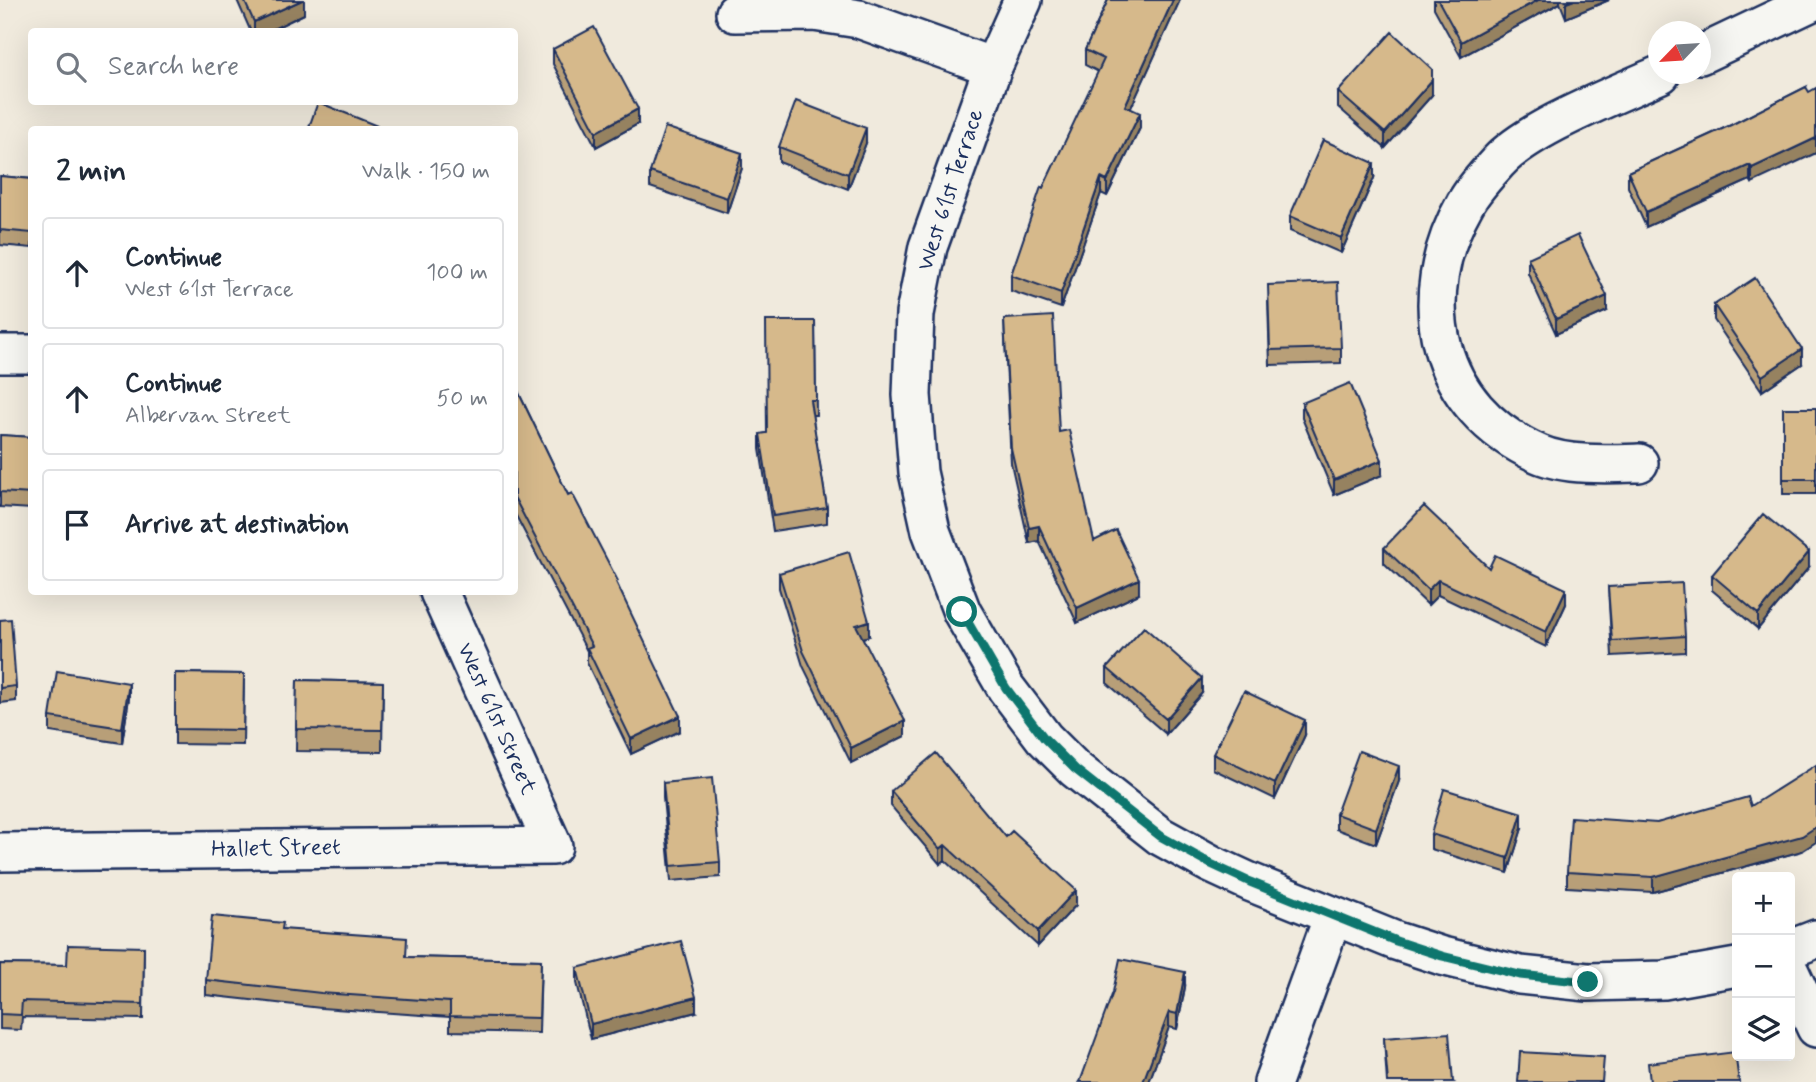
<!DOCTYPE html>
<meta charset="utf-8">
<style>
:root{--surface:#fff;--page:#f6f6f7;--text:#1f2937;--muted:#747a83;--line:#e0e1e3}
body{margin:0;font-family:Mynerve,sans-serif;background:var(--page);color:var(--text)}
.controls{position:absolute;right:21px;bottom:21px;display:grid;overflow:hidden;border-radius:7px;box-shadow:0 7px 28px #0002}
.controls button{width:63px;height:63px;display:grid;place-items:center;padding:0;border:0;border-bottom:2px solid var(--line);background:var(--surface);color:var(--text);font:35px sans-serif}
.compass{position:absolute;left:1648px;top:21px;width:63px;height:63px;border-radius:50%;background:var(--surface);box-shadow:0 7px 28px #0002;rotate:245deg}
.stop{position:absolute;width:21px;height:21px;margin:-16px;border:5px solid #0f766e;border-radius:50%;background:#fff}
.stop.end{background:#0f766e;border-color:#fff;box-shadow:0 2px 7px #0008}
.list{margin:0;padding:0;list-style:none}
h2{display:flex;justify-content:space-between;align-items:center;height:91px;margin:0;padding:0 28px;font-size:30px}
h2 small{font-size:23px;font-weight:400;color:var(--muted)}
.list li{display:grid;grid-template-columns:46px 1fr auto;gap:21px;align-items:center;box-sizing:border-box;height:112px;margin:0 14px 14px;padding:0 14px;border:2px solid var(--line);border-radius:7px}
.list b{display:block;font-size:26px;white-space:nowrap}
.list p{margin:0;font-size:23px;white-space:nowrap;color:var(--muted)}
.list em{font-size:23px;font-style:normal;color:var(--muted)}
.icon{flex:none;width:38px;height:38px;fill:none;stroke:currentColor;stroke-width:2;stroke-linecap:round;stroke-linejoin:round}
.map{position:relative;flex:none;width:1816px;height:1082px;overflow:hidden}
.search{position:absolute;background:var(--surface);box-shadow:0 7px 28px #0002;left:28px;top:28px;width:490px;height:77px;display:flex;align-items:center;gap:18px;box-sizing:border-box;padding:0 24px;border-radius:7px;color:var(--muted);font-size:26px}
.panel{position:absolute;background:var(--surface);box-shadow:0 7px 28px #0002;left:28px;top:126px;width:490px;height:469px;border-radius:7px}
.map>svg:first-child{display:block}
</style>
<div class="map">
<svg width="1816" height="1082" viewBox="0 0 1816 1082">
<rect width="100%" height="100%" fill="#f0eadd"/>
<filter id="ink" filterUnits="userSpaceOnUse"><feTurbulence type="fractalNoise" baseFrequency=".0143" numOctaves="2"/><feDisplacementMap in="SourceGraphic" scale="14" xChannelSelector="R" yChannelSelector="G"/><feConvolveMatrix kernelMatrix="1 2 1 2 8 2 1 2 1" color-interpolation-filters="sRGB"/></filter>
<g filter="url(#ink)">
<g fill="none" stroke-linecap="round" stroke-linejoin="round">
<g stroke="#1b2f5e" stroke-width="42">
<path id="minor" d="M1023,0L993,67L928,247L915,314L912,395L918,472L931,531L962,612L1006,688L1044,738L1075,769L1160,836L1211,864L1250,882L1396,941L1442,956L1520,975L1588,982L1664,980L1737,967
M735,13L814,12L859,19L993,67
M1700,55L1816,0
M0,354H32
M1639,463C1609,464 1566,466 1539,454C1435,408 1411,299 1465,204C1473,189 1487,174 1498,162C1530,127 1616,95 1661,74
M0,852L553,846L439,592
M1790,949L1816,939
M1790,972L1816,1028
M1273,1082L1333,916"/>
</g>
<use href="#minor" stroke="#f6f6f2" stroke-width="37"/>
</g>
<path fill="#b89f78" stroke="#1b2f5e" stroke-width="2" d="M237,0H304V14L267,32H251Z
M1108,0H1180L1130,109L1140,128L1107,196L1101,193L1061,308L1011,291V275L1043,188L1099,72L1085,65V50Z
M1434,0H1609L1566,18L1560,3L1461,57L1434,8Z
M553,49L638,124L596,147L553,64Z
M1806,87L1752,183L1750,180L1646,227L1628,187V172L1731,125Z
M1338,92L1432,95L1385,148L1338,107Z
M866,143L848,189L779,162V147Z
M742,168L727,213L650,187V172Z
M0,176L32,179V248L0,245Z
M1374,178L1341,253L1290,231V216Z
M1528,258L1607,311L1556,334L1528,273Z
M1268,300L1341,348V363L1270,365Z
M1714,305L1802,364L1762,391L1714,320Z
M1004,319L1059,432L1094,541L1139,594L1077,623L1039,541L1029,543L1011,463Z
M815,321L816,415H812L827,508V523L773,531L760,449V434L767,433Z
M514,383L568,495L618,586L680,731L631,754L587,663V651L514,512Z
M1302,403L1382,475L1334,495L1302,418Z
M1783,408H1816V494H1783Z
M0,435L32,437V509L0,507Z
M1384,548L1489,568L1566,604L1546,647L1438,595L1428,605L1384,563Z
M1809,567L1758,629L1712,590V575Z
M779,573L869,636L862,638L905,736L851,763L803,666L779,588Z
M1608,587L1685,636V652L1612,656Z
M0,620L16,686V701L0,703Z
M1107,668L1202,693L1166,734L1107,683Z
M175,673L244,674L243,745L175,744Z
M297,680L383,682L382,752L296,751Z
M129,698L122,743L50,732V717Z
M1305,735L1275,799L1213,769V754Z
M1399,781L1376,844L1336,829V814Z
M663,783L720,862V877L671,881L663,798Z
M891,791L1006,837L1076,905L1038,946L945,860L940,864L891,806Z
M1751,806L1802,851L1653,892L1567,887V872L1657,823Z
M1522,828L1508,873L1431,849V834Z
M283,929L407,957L541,960L539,1033L450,1031V1017L321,1008L206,995V980Z
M144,947L143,1019L22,1017L21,1030L0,1029V964L67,965Z
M577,968L696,1012L591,1039L577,983Z
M1185,987L1177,1029L1169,1027L1149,1082H1080Z
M1384,1038L1453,1082H1387Z"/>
<path fill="#968261" stroke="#1b2f5e" stroke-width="2" d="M302,0H304V14L267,32H254V22Z
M1173,0H1180L1125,121V106Z
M1538,0H1560V3L1461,57V42Z
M1574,0H1609L1566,18V3Z
M1432,80V95L1385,148V133Z
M638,109V124L596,147V132Z
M1140,113V128L1107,196V181Z
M866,128V143L848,189V174Z
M1816,138V153L1752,183V168Z
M742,153V168L727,213V198Z
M1374,163V178L1341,253V238Z
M1750,165V180L1646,227V212Z
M1101,178V193L1061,308V293Z
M1607,296V311L1556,334V319Z
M1802,349V364L1762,391V376Z
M1382,460V475L1334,495V480Z
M1039,526V541L1029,543V528Z
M1809,552V567L1758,629V614Z
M1139,579V594L1077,623V608Z
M1438,580V595L1428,605V590Z
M1566,589V604L1546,647V632Z
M869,621V636L856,640V625Z
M1202,678V693L1166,734V719Z
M129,683V698L122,743V728Z
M680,716V731L631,754V739Z
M1305,720V735L1275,799V784Z
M905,721V736L851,763V748Z
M1399,766V781L1376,844V829Z
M1522,813V828L1508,873V858Z
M1816,827V842L1802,851L1653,892V877Z
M945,845V860L940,864V849Z
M1076,890V905L1038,946V931Z
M1185,972V987L1177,1029V1014Z
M696,997V1012L591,1039V1024Z
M1169,1012V1027L1149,1082H1143Z"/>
<path fill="#d6b98b" stroke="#1b2f5e" stroke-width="2" d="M244,0H302L254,22Z
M1108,0H1173L1125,106L1140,113L1107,181L1101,178L1061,293L1011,275L1041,187L1043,188L1104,59L1085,50Z
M1438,0H1538L1461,42Z
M1565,0H1574L1566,3Z
M594,27L638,109L596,132L553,49Z
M1392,32L1432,69V80L1385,133L1338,92Z
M1806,87L1809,92L1816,88V138L1752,168L1750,165L1646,212L1628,172L1731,125Z
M796,101L866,128L848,174L779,147Z
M318,102L387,130H308Z
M665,127L742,153L727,198L650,172Z
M1323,140L1374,163L1341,238L1290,216Z
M0,176L32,179V233L0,230Z
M1578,235L1607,296L1556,319L1528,258Z
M1755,278L1802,349L1762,376L1714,305Z
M1338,282L1341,348L1270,350L1268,285Z
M1053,316L1059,432L1069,430L1094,541L1116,530L1139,579L1077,608L1039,526L1029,528L1011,448L1004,319Z
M766,321H815L816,400H810L827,508L773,516L760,434L767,433Z
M514,383L568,495L572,493L618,581L616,582L680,716L631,739L587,648L592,646L514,497Z
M1350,383L1382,460L1334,480L1302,403Z
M1783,408H1816V479H1783Z
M0,435L32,437V494L0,492Z
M1424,506L1489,568L1495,555L1566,589L1546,632L1438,580L1428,590L1384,548Z
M1763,514L1809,552L1758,614L1712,575Z
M849,552L869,621L856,625L905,721L851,748L803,651L779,573Z
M1682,583L1685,636L1612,641L1608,587Z
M11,619L16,686L0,688V620Z
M1144,627L1202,678L1166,719L1107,668Z
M57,671L129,683L122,728L50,717Z
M175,673L244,674L243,730L175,729Z
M297,680L383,682L382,730L296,729Z
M1244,691L1305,720L1275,784L1213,754Z
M1359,751L1399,766L1376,829L1336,814Z
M936,753L1006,837L1012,831L1076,890L1038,931L945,845L940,849L891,791Z
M1816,765V827L1802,836L1653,877L1567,872L1571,817L1657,823L1748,797L1751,806Z
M712,778L720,862L671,866L663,783Z
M1444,789L1522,813L1508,858L1431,834Z
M212,916L283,923L282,929L407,938L406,957L541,960L539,1018L450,1016V1002L321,993L206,980Z
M681,941L696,997L591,1024L577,968Z
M68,945L144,947L143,1004L22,1001L21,1015L0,1014V964L67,965Z
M1120,959L1185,972L1177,1014L1169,1012L1143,1082H1080L1113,992Z
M1449,1033L1453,1082H1388L1384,1038Z
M1520,1052L1604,1057L1602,1082H1518Z
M1735,1052L1739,1082H1650L1648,1063Z"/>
</g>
<g fill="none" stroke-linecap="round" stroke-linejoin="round" filter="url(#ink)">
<path stroke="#0f766e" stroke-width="9" d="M962,612L1006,688L1044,738L1075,769L1160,836L1211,864L1250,882L1396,941L1442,956L1520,975L1588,982"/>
</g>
<g text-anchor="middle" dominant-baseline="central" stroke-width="5" stroke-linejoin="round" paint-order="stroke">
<g font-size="23" fill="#1b2f5e" stroke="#f6f6f2">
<text transform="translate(951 190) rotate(-72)">West 61st Terrace</text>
<text transform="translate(496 719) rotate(66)">West 61st Street</text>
<text transform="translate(276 849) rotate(-1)">Hallet Street</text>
</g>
</g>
</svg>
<div class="controls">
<button>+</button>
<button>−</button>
<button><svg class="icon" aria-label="layers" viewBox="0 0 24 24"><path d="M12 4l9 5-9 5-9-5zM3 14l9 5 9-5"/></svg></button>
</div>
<svg class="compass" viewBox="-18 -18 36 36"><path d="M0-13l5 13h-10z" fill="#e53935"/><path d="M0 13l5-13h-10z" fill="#747a83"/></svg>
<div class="stop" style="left:962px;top:612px"></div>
<div class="stop end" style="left:1588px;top:982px"></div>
<div class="search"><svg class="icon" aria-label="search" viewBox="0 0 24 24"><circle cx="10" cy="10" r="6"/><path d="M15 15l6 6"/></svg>Search here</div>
<section class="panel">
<h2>2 min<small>Walk · 150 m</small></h2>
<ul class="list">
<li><svg class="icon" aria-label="ahead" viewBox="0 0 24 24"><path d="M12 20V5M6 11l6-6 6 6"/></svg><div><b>Continue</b><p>West 61st Terrace</p></div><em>100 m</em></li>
<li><svg class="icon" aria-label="ahead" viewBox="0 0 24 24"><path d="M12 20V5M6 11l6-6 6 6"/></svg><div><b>Continue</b><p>Albervan Street</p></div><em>50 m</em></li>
<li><svg class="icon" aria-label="arrive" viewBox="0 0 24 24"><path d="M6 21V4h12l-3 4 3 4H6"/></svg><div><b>Arrive at destination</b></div></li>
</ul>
</section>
</div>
